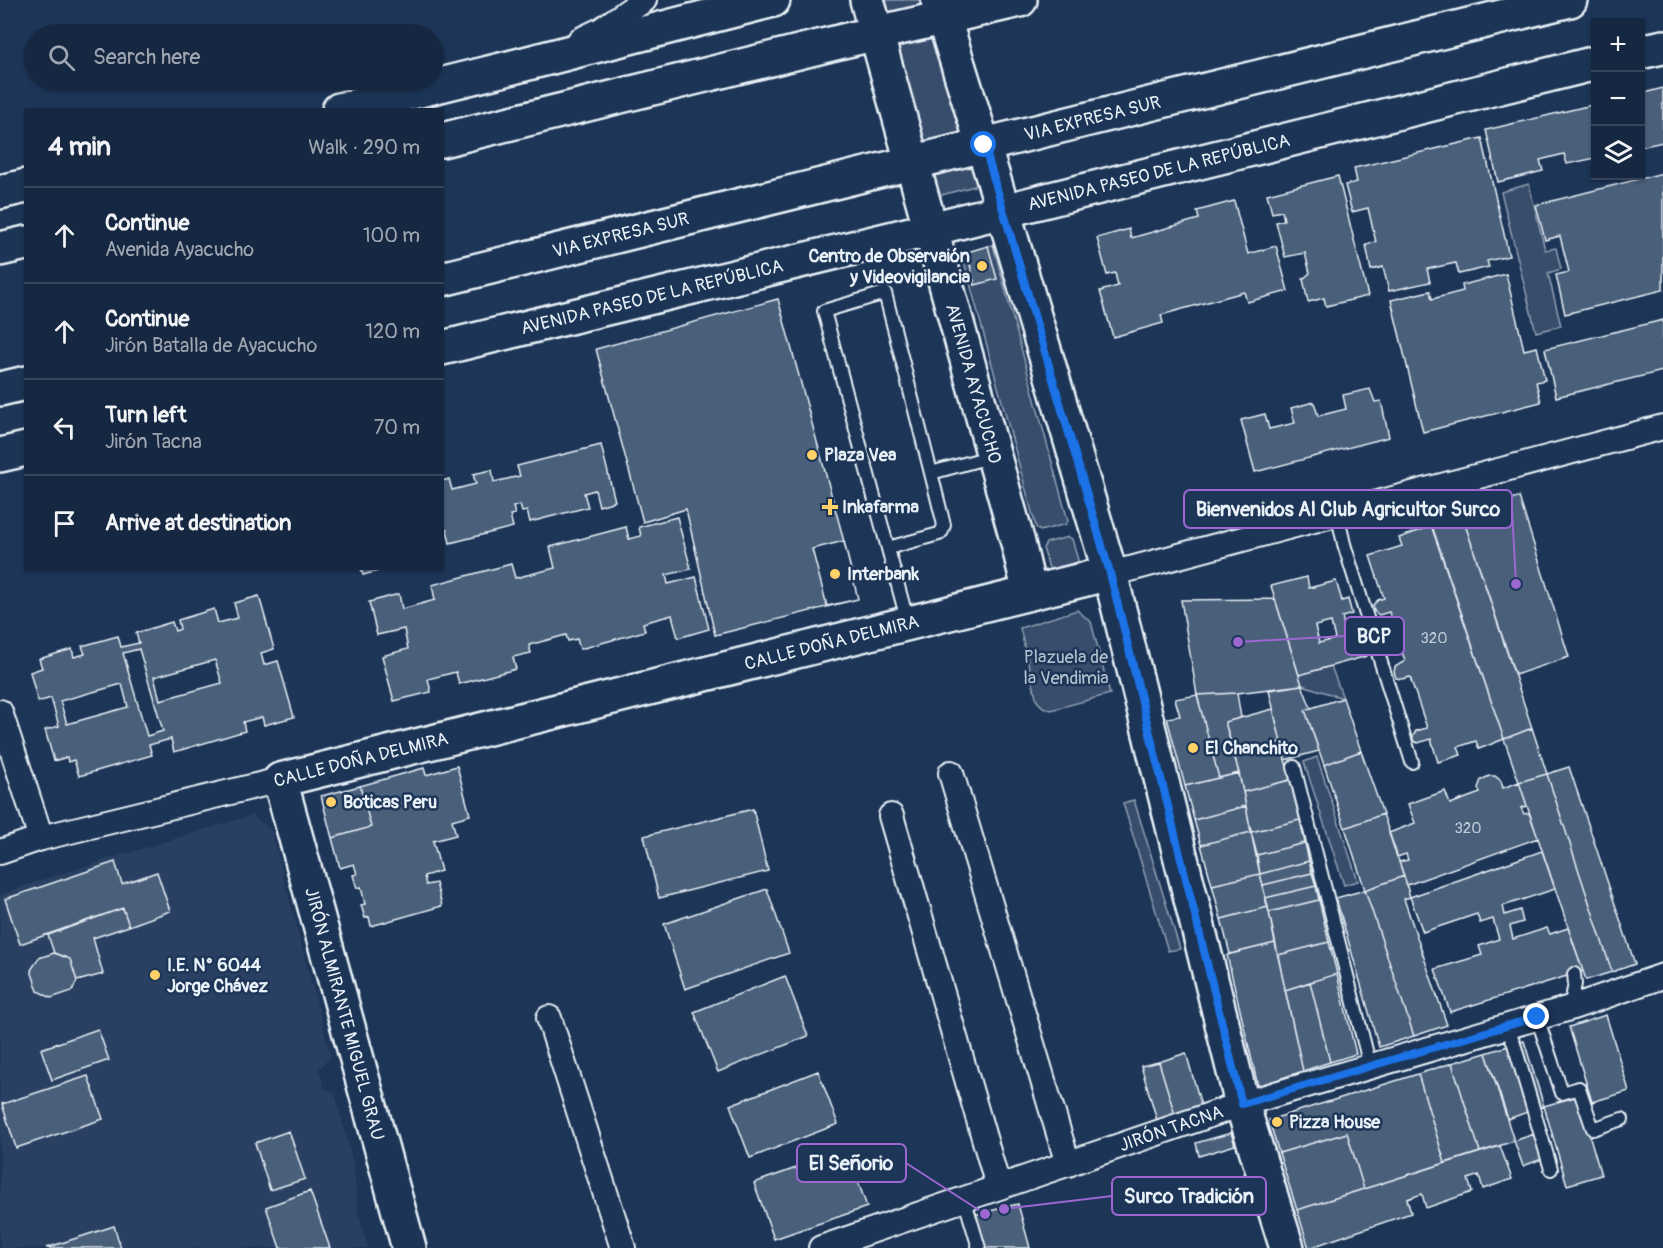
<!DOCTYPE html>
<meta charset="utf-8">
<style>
:root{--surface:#162841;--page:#1f3048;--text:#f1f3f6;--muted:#9ea6b1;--line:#35445a}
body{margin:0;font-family:Pangolin,sans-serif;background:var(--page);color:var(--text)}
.controls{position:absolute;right:18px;top:18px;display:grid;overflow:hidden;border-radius:0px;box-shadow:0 2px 4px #0004}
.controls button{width:54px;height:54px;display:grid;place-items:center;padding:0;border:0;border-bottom:2px solid var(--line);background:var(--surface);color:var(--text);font:30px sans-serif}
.stop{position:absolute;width:18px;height:18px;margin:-14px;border:4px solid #1a73e8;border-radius:50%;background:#fff}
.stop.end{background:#1a73e8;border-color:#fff;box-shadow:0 2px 6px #0008}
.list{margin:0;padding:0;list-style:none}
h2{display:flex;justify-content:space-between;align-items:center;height:78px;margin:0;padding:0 24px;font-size:26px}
h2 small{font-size:20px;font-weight:400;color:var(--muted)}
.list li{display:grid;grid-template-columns:39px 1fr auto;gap:18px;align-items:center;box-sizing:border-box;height:96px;padding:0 24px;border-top:2px solid var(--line)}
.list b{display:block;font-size:22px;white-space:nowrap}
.list p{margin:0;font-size:20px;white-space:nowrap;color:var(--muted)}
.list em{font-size:20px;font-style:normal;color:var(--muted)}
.icon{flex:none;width:33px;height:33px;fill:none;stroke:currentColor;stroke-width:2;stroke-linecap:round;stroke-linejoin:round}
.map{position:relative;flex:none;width:1663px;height:1248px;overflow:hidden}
.search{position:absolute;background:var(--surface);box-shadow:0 2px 4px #0004;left:24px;top:24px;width:420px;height:66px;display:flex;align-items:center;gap:15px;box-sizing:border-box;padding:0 21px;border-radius:33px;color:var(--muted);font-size:22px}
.panel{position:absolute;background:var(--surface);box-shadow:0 2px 4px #0004;left:24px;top:108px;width:420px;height:462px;border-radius:0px}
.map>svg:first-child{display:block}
</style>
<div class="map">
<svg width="1663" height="1248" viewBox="0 0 1663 1248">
<rect width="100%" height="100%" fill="#1d3557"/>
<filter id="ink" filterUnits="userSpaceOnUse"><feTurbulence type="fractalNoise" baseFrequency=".0167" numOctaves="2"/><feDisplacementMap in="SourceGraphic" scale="12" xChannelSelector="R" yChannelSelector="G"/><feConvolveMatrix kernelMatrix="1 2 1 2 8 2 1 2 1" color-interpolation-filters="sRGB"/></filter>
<g filter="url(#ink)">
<path fill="#2a4162" d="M252,815L271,830L331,1056L319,1069L324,1088L335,1093L354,1167L358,1211L368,1248H0V895L50,877Z"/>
<path fill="#374d6c" stroke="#909fb2" stroke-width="1.5" d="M881,0H926L982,184L934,197Z
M1529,184L1545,250L1556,248L1561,269L1548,273L1561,326L1536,332L1501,192Z
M993,245L1068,521L1066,524L1040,531L1036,527L962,254L967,252L975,284L988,246Z
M1068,537L1072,539L1078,560L1077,564L1052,571L1049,568L1043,548L1046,543Z
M1077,610L1091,622L1110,694L1051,710L1043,707L1037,701L1020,628Z
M1331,666L1343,698L1302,685L1299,675Z
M1317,757L1358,881L1344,885L1304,762Z
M1134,800L1180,949L1168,951L1123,803Z"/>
<path fill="#495e7a" stroke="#e8f1f8" stroke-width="1.5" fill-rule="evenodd" d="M1663,88V142L1640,147V94Z
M1596,104V158L1567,164L1564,154L1540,160L1543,171L1498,182L1486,130Z
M1482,138L1509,256L1487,261L1489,267L1459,274L1456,263L1427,269L1430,282L1389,291L1383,267L1371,270L1366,245L1376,242L1368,208L1352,212L1345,185L1357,182L1354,168Z
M1663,173V290L1565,314L1556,275L1569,272L1560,236L1545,240L1536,205Z
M1338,176L1368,296L1326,306L1324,298L1308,302L1303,279L1310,273L1305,253L1285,257L1276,222L1284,220L1282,211L1272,213L1267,194Z
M1234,201L1248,254L1276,246L1288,291L1247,302L1244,292L1161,315L1163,323L1113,337L1100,291L1118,286L1115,273L1107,275L1097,238L1129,229L1131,238L1199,219L1197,211Z
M988,246L997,279L975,285L967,252Z
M1506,274L1524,350L1537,347L1545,380L1536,382L1541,402L1423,432L1391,300L1430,291L1432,299L1463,291L1462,285Z
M778,299L841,530L858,599L715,635L686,509L643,522L596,349Z
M1663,320V371L1556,397L1545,349Z
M1370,389L1375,402L1381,401L1389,437L1255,472L1241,420L1265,414L1269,429L1295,423L1291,408L1314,402L1318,416L1346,409L1343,395Z
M601,445L615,501L599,506L595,490L584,493L588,507L530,522L527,511L522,512L520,505L513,507L515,514L510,515L513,527L450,543L447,530L442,531V481L449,479L452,490L476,484L473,474L492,470L494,482L520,476L517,466Z
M1519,497L1569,657L1515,675L1461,512Z
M1461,512L1532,728L1504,739L1430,522Z
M677,517L691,569L666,575L668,584L696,577L709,629L678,638L672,615L643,623L645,631L580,649L577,639L568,641L566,635L529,645L531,653L513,657L516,669L459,684L456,672L428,679L431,692L394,701L382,656L408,649L404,629L377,635L369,602L399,594L402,609L435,600L432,585L511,564L515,578L555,568L550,547L626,527L629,539L641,536L639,527Z
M1432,526L1504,739L1479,749L1476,741L1458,747L1461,755L1438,762L1431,739L1418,743L1413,741V736L1416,731L1427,728L1410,677L1402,679L1396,678L1394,672L1395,667L1405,661L1389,612L1379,615L1374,611L1373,605L1378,600L1384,598L1370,556L1402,546L1399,538Z
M844,541L858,599L827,606L812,549Z
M361,568H389L363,575Z
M1307,577L1309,588L1336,581L1342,601L1348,599L1352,614L1342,617L1347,638L1362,634L1367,656L1299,675L1271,586ZM1331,622L1335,639L1319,643L1315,626Z
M259,596L274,649L261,653L264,665L278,661L294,717L264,725L262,717L243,722L245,731L174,752L171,739L149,745L152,755L79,776L74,760L68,762L67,757L54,761L45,730L59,726L51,698L38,702L30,672L42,668L39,659L72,649L74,657L85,654L82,646L118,636L121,647L139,643L136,633L172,622L175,631L180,629L178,620L214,609L218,623L238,618L234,603ZM215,660L222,683L160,700L154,677ZM122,684L128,707L67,724L60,701Z
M1275,599L1302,685L1237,693L1197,695L1181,600Z
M139,649L163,731L147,736L123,653Z
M1302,685L1311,708L1305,710L1319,751L1285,760L1269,690Z
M1237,693L1241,718L1225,722L1239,773L1219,778L1197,695Z
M1197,695L1219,778L1185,786L1167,718L1180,716L1175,699Z
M1343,698L1361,751L1324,765L1305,710Z
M1273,709L1281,742L1234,753L1225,722Z
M1532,728L1547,774L1519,782L1504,739Z
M1281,742L1290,780L1243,792L1234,753Z
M1361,751L1383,814L1345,828L1324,765Z
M457,766L470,815L452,820L456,835L433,841L441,871L424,876L426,885L436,883L442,906L371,926L369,917L365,918L361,905L365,904L361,887L357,888L353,875L357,874L354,864L340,868L332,838L371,827L360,786L424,768L426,775Z
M1569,767L1635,964L1612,972L1547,774Z
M1239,773L1246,806L1194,820L1185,786Z
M1547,774L1612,972L1586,980L1519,782Z
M1489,776H1495L1501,781L1503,788L1519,782L1527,806L1521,808L1524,814L1529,813L1538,838L1407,885L1399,862L1408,860L1406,854L1397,857L1389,833L1415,823L1408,804L1445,791L1450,804L1480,793L1478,788L1481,780Z
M1290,780L1300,820L1251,832L1243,792Z
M360,786L371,827L332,838L321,796Z
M1246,806L1251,832L1201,845L1194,820Z
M753,809L768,871L659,898L644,836Z
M1383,814L1404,876L1365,890L1345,828Z
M1300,820L1305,843L1257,855L1251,832Z
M1251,832L1260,874L1212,885L1201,845Z
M1305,843L1309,861L1260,874L1257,855Z
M1542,851L1555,889L1503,906L1505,915L1520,910L1523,922L1510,926L1513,939L1547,928L1550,934L1568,928L1583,971L1450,1012L1435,969L1482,955L1479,946L1499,939L1493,919L1480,923L1477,914L1423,932L1410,897Z
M1309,861L1312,873L1263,885L1260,874Z
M115,862L122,884L157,872L170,911L129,926L123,908L20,944L5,899Z
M1312,873L1316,886L1265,898L1263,885Z
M1260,874L1268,907L1221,919L1212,885Z
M1404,876L1410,897L1404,899L1447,1025L1414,1036L1365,890Z
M1316,886L1319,900L1269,912L1265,898Z
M767,889L789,953L685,989L664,924Z
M1365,890L1414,1036L1379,1047L1336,898Z
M1319,900L1329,942L1278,955L1269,912Z
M1268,907L1275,943L1230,954L1221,919Z
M123,908L129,926L93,938L103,974L77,981L70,959L54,953L48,935Z
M1329,942L1337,974L1285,990L1278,955Z
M1275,943L1303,1071L1258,1086L1227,955Z
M54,953L70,959L77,981L72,991L51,998L38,991L31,970L39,958Z
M1337,974L1356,1054L1330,1062L1310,982Z
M785,976L808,1036L718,1072L694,1012Z
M1310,982L1330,1062L1303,1071L1285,990Z
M1606,1015L1629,1091L1592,1102L1569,1027Z
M98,1029L109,1060L52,1080L41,1049Z
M1524,1041L1544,1106L1508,1119L1486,1053Z
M1186,1053L1201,1105L1175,1115L1159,1062Z
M1486,1053L1514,1141L1480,1152L1452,1063Z
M1159,1062L1175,1115L1157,1120L1141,1066Z
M1452,1063L1480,1152L1445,1163L1418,1074Z
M818,1071L838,1124L750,1158L730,1105Z
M1418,1074L1445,1163L1364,1189L1347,1133L1279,1153L1269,1120Z
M88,1076L103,1119L16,1148L2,1104Z
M1578,1096L1601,1175L1567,1185L1544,1106Z
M289,1131L305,1179L270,1190L255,1143Z
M1231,1133L1235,1145L1199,1156L1196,1143Z
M1347,1133L1364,1189L1297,1210L1279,1153Z
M1534,1134L1542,1159L1523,1166L1514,1141Z
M1500,1146L1512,1179L1483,1189L1479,1175L1468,1179L1472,1192L1426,1208L1422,1194L1407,1199L1411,1213L1309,1248L1297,1210Z
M847,1150L867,1207L774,1239L754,1183Z
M310,1191L330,1248H280L266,1207Z
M1018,1204L1030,1248H983L974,1215Z
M114,1226L121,1248H46Z"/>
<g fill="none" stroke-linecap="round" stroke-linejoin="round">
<g stroke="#e8f1f8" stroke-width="16">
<path id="lane" d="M1337,513L1344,544L1412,762
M888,548L939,534L942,531L944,525L931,473
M908,623L824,311L885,293L931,473L993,456
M1294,767L1370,1066
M1570,1008L1575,984L1574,974
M1537,1017L1562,1093L1579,1088L1593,1129L1622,1119
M1506,1026L1514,1044L1551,1169
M964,1198L979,1248"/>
</g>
<g stroke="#e8f1f8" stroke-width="28">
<g id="street">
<path d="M580,40L601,30L644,0"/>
<path d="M1110,573L1130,569L1663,427"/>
<path d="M0,712L41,838"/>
<path d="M951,773L1068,1164"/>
<path d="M891,816L998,1186"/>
<path d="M0,852L41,838L280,780"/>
<path d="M549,1018L623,1248"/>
<path id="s1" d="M821,1248L1242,1104L1570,1008L1663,976"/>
</g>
</g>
<g stroke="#e8f1f8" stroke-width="38">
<g id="secondary">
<path id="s2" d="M867,0L1018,543L1030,593"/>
<path d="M938,0L996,187L1110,573L1242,1104L1287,1248"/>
<path id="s3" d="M409,1248L280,780L1110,573"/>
</g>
</g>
<g stroke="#e8f1f8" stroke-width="38">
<g id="primary">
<path d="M1640,52L1663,47"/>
<path d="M339,110L509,68L773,0"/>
<path d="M0,192L26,186"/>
<path id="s4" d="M442,348L931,229L1596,63"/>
<path d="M0,455L26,449"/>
</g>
</g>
<g stroke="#e8f1f8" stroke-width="38">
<g id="highway">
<path d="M442,140L843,41L1020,0"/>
<path d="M0,249L26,243"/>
<path id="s5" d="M442,279L1570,0"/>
<path d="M0,389L26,383"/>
</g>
</g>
<use href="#lane" stroke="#1d3557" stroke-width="12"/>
<use href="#street" stroke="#1d3557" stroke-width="24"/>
<use href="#secondary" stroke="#1d3557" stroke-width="33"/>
<use href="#primary" stroke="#1d3557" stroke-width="33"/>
<use href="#highway" stroke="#1d3557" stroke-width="33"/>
</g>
</g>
<g fill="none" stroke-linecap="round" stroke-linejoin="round" filter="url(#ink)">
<path stroke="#1a73e8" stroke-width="8" d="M984,145L1110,573L1242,1104L1537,1017"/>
</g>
<g fill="#ffd166" stroke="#1d3557" stroke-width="2">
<circle cx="982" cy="266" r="6"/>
<circle cx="812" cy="455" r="6"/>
<path d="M827 498h6v6h6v6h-6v6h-6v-6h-6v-6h6z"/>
<circle cx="835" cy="574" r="6"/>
<circle cx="1193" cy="748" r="6"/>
<circle cx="331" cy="802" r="6"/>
<circle cx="155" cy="975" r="6"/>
<circle cx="1277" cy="1122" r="6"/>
</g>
<g text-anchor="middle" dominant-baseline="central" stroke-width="5" stroke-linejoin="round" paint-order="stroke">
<g font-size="15" fill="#c0ccd8">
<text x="1434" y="638">320</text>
<text x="1468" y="828">320</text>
</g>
<g font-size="18" fill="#e8f1f8" stroke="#1d3557">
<text stroke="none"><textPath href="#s5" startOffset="670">VIA EXPRESA SUR</textPath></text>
<text stroke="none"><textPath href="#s4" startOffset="738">AVENIDA PASEO DE LA REPÚBLICA</textPath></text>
<text stroke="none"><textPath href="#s5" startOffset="184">VIA EXPRESA SUR</textPath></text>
<text stroke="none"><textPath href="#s4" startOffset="216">AVENIDA PASEO DE LA REPÚBLICA</textPath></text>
<text stroke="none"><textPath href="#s2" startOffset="398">AVENIDA AYACUCHO</textPath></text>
<text stroke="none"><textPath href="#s3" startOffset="1054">CALLE DOÑA DELMIRA</textPath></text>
<text transform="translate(361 760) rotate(-14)">CALLE DOÑA DELMIRA</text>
<text transform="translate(344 1014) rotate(75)">JIRÓN ALMIRANTE MIGUEL GRAU</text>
<text stroke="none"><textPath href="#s1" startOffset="370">JIRÓN TACNA</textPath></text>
</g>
<g font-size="18" font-weight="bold" fill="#e8f1f8" stroke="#1d3557" text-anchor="start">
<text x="970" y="256" text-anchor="end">Centro de Observaión<tspan x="970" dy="21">y Videovigilancia</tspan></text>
<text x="824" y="455">Plaza Vea</text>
<text x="842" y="507">Inkafarma</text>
<text x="847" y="574">Interbank</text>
<text x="1205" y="748">El Chanchito</text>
<text x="343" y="802">Boticas Peru</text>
<text x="167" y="965">I.E. N° 6044<tspan x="167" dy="21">Jorge Chávez</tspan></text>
<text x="1289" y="1122">Pizza House</text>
</g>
<g font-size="18" fill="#b3c0ce" stroke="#1d3557">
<text x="1066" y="657">Plazuela de<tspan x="1066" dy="21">la Vendimia</tspan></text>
</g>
</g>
<path fill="none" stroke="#9c67d0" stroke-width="2" d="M1516 584L1512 509M1238 642L1345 636M985 1214L906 1163M1004 1209L1112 1196"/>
<g fill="#9c67d0" stroke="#1d3557" stroke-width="2">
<circle cx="1516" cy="584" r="6"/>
<circle cx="1238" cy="642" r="6"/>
<circle cx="985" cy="1214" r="6"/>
<circle cx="1004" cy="1209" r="6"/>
</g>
<g fill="#1d3557" stroke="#9c67d0" stroke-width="2">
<rect x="1184" y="490" width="328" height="38" rx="6"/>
<rect x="1345" y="617" width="59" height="38" rx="6"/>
<rect x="797" y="1144" width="109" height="38" rx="6"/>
<rect x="1112" y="1177" width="154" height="38" rx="6"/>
</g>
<g font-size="20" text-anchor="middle" font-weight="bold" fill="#e8f1f8">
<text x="1348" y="516">Bienvenidos Al Club Agricultor Surco</text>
<text x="1374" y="643">BCP</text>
<text x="851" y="1170">El Señorio</text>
<text x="1189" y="1203">Surco Tradición</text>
</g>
</svg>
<div class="controls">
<button>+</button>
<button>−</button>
<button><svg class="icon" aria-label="layers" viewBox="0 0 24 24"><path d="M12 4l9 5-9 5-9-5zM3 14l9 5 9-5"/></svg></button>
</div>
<div class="stop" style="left:984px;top:145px"></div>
<div class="stop end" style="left:1537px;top:1017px"></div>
<div class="search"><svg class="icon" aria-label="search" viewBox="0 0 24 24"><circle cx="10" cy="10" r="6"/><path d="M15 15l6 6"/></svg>Search here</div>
<section class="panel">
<h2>4 min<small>Walk · 290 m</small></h2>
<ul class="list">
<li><svg class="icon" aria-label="ahead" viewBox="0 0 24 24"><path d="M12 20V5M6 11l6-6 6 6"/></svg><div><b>Continue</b><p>Avenida Ayacucho</p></div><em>100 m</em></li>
<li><svg class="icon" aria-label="ahead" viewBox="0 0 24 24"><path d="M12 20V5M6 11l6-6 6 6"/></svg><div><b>Continue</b><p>Jirón Batalla de Ayacucho</p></div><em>120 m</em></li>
<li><svg class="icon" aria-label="left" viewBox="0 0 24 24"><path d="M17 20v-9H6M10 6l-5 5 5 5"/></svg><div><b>Turn left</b><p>Jirón Tacna</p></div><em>70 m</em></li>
<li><svg class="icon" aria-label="arrive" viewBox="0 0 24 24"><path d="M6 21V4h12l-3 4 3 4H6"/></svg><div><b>Arrive at destination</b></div></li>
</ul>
</section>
</div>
